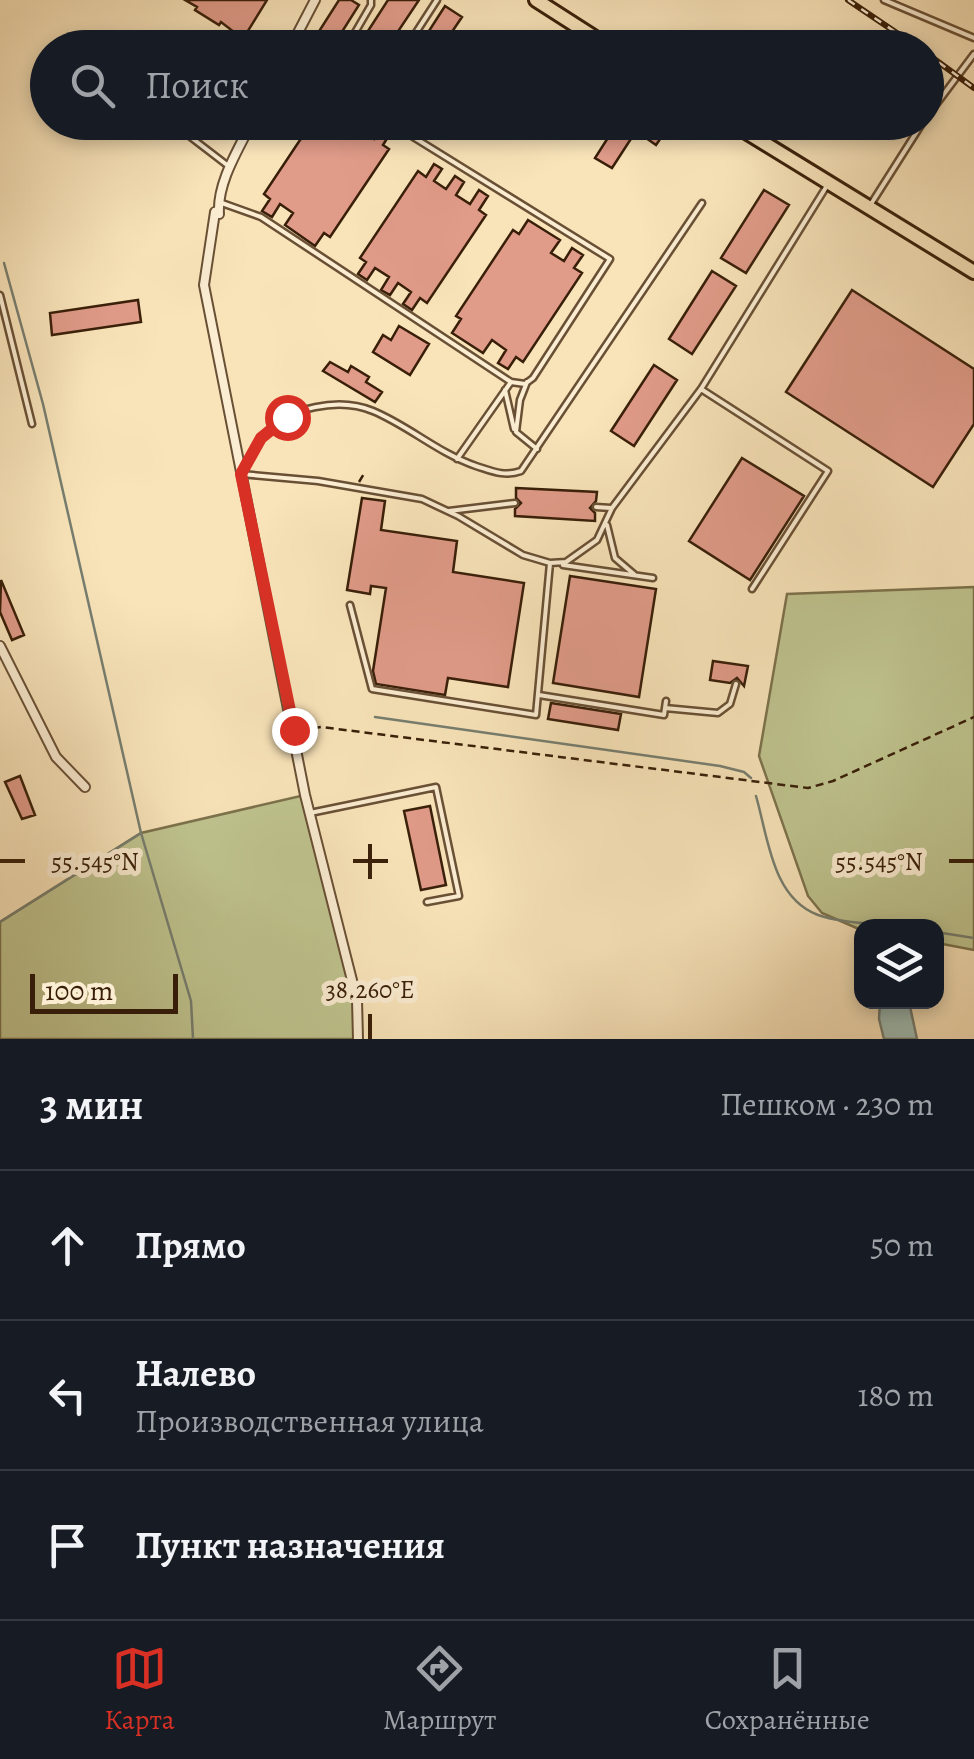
<!DOCTYPE html>
<html lang="ru">
<meta charset="utf-8">
<style>
:root{--surface:#171b24;--page:#242831;--text:#f1f3f6;--muted:#9ea1a6;--line:#363941;--accent:#d93025}
body{margin:0;font-family:Alegreya,serif;background:var(--page);color:var(--text)}
.controls{position:absolute;right:30px;bottom:30px;display:grid;overflow:hidden;border-radius:20px;box-shadow:0 5px 15px #0003}
.controls button{width:90px;height:90px;display:grid;place-items:center;padding:0;border:0;border-bottom:2px solid var(--line);background:var(--surface);color:var(--text);font:50px sans-serif}
.scale{position:absolute;left:30px;bottom:25px;width:148px;box-sizing:border-box;padding-left:10px;border:5px solid #391f09;border-top:0;font-size:28px;line-height:35px;white-space:nowrap;color:#391f09;-webkit-text-stroke:8px #fbedd2;paint-order:stroke}
.stop{position:absolute;width:30px;height:30px;margin:-22px;border:8px solid #d93025;border-radius:50%;background:#fff}
.stop.end{background:#d93025;border-color:#fff;box-shadow:0 2px 10px #0008}
.list{margin:0;padding:0;list-style:none}
h2{display:flex;justify-content:space-between;align-items:center;height:130px;margin:0;padding:0 40px;font-size:42px}
h2 small{font-size:32px;font-weight:400;color:var(--muted)}
.list li{display:grid;grid-template-columns:65px 1fr auto;gap:30px;align-items:center;box-sizing:border-box;height:150px;padding:0 40px;border-top:2px solid var(--line)}
.list b{display:block;font-size:38px;white-space:nowrap}
.list p{margin:0;font-size:32px;white-space:nowrap;color:var(--muted)}
.list em{font-size:32px;font-style:normal;color:var(--muted)}
.icon{flex:none;width:55px;height:55px;fill:none;stroke:currentColor;stroke-width:2;stroke-linecap:round;stroke-linejoin:round}
.map{position:relative;flex:none;width:974px;height:1039px;overflow:hidden}
.search{position:absolute;background:var(--surface);box-shadow:0 5px 15px #0003;left:30px;right:30px;top:30px;height:110px;display:flex;align-items:center;gap:25px;box-sizing:border-box;padding:0 35px;border-radius:55px;color:var(--muted);font-size:38px}
.sheet{height:580px;background:var(--surface)}
nav{display:flex;justify-content:space-around;align-items:center;box-sizing:border-box;height:140px;border-top:2px solid var(--line);background:var(--surface);font-size:28px;color:var(--muted)}
nav a{display:grid;justify-items:center;gap:5px}
nav .on{color:var(--accent)}
.map>svg:first-child{display:block}
</style>
<div class="map">
<svg width="974" height="1039" viewBox="0 0 974 1039">
<rect width="100%" height="100%" fill="#f9e4ba"/>
<filter id="stains"><feTurbulence type="fractalNoise" baseFrequency=".002" numOctaves="4"/><feColorMatrix values="0 0 0 0 .2 0 0 0 0 .09 0 0 0 0 .02 0 0 0 .5 -.17"/></filter>
<radialGradient id="worn" r=".72"><stop offset=".6" stop-color="#630" stop-opacity="0"/><stop offset="1" stop-color="#630" stop-opacity=".3"/></radialGradient>
<path fill="#bfc48f" stroke="#7c724c" stroke-width="2.5" d="M974,587V950L937,943L936,926H862L861,930L822,913L808,896L759,756L787,594Z
M305,795L357,1000L358,1039H0V922L141,833Z"/>
<path fill="#9fbeb5" stroke="#767e70" stroke-width="2.5" d="M880,1002H909L917,1039H884L879,1019Z"/>
<g fill="none" stroke-linecap="round" stroke-linejoin="round">
<path stroke="#767e70" stroke-width="2.5" d="M4,263L43,404L141,833
M375,717L720,766L744,772L751,778
M756,796C768,837 772,898 818,915C841,923 870,923 894,926
M0,922L141,833L191,1001L193,1039
M936,932L974,938"/>
</g>
<path fill="#e09b89" stroke="#391f09" stroke-width="2.5" d="M185,0H267L243,39L221,22L219,25L195,10L197,7Z
M339,0H351L359,5L333,46L316,36Z
M388,0H419L387,48H357Z
M445,6L462,17L441,48H418Z
M312,122H366L361,130L374,139L382,126L391,132L383,145L389,149L330,237L324,233L315,246L285,225L293,213L280,204L272,217L262,211L270,199L264,194Z
M618,122H657L667,129L656,145L636,131L612,168L595,158Z
M434,164L442,169L434,181L446,189L455,176L464,182L456,195L470,204L479,190L488,196L479,210L486,215L427,303L420,298L412,310L403,304L411,292L398,283L390,295L381,290L389,277L375,268L367,280L358,274L366,262L360,258L418,171L426,177Z
M764,190L789,205L746,273L721,258Z
M528,220L560,240L551,253L564,261L572,248L583,255L574,268L582,273L523,362L516,357L508,369L498,363L506,350L492,340L483,353L452,333L461,319L456,316L513,230L519,234Z
M712,271L736,286L692,354L669,339Z
M852,290L974,369V424L933,487L786,392Z
M138,300L141,322L52,335L50,313Z
M399,326L429,344L410,375L373,352L383,335L391,340Z
M330,362L348,372L351,366L369,377L366,382L382,392L375,402L323,371Z
M654,365L677,380L634,446L611,431Z
M742,458L804,496L750,580L689,541Z
M516,488L597,492L596,501L590,508L595,513V521L515,516V509L521,503L516,498Z
M362,498L385,501L381,530L457,541L453,572L524,583L508,687L448,678L445,695L376,684L373,671L386,588L371,586L370,594L347,590Z
M570,576L656,589L639,697L553,683Z
M1,580L24,635L12,640L0,612Z
M713,661L748,666L744,686L737,678L730,683L710,680Z
M551,703L621,714L618,730L548,719Z
M20,776L35,815L22,819L5,782Z
M430,806L446,885L421,890L404,811Z"/>
<g fill="none" stroke-linecap="round" stroke-linejoin="round">
<g stroke="#695035" stroke-width="9">
<path id="lane" d="M884,0L974,38
M294,41L303,48
M346,48L371,5V0
M406,48L437,0
M926,118L974,54
M171,122L227,165
M219,202L261,217L511,382L525,384L533,378L610,259L389,122
M702,203L521,471C504,477 492,471 476,466C438,453 409,426 373,411C339,397 289,407 265,434C254,445 249,460 241,474L318,481L422,499L458,516L523,555L550,563L566,562L597,540L612,508L701,389L828,184
M871,204L923,122
M0,295L32,424
M527,382L520,400L516,432L537,449
M701,389L828,471L752,589
M505,390L514,429
M457,459L511,382
M596,507L611,508
M449,511L515,503
M607,525L615,558L635,575
M563,565L653,578
M350,605L372,689L536,715L550,563
M539,695L664,715L666,701
M665,708L718,713L730,704L736,684
M310,813L436,787L459,896L427,902"/>
</g>
<g stroke="#695035" stroke-width="12">
<path id="street" d="M290,48L315,0
M252,122C238,150 217,183 219,214L215,212L204,285L305,795L357,1000L358,1039
M0,646L56,757L85,787"/>
</g>
<g stroke="#391f09" stroke-width="18">
<path id="primary" d="M536,0L611,48
M730,122L974,272"/>
</g>
<path stroke="#391f09" stroke-width="2.5" stroke-dasharray="8 5" stroke-linecap="butt" d="M359,482L365,472
M300,730L321,727L808,788L833,781L974,717"/>
<use href="#lane" stroke="#fbedd2" stroke-width="4"/>
<use href="#street" stroke="#fbedd2" stroke-width="8"/>
<use href="#primary" stroke="#f9e4ba" stroke-width="12"/>
<g stroke="#391f09" stroke-width="6">
<path id="rail" d="M848,0L919,48
M926,53L974,88"/>
</g>
<use href="#rail" stroke="#fbedd2" stroke-width="2.5" stroke-dasharray="8" stroke-linecap="butt"/>
</g>
<g fill="none" stroke-linecap="round" stroke-linejoin="round">
<path stroke="#d93025" stroke-width="12" d="M287,417L261,438L241,474L294,730"/>
</g>
<path fill="none" stroke="#391f09" stroke-width="4" d="M370,844V879M0,861H25M353,861H388M949,861H974M370,1014V1039"/>
<g font-size="25" text-anchor="middle" fill="#391f09" stroke="#fbedd2" stroke-width="10" stroke-linejoin="round" paint-order="stroke">
<text x="95" y="870">55.545°N</text>
<text x="879" y="870">55.545°N</text>
<text x="370" y="998">38.260°E</text>
</g>
<rect width="100%" height="100%" filter="url(#stains)"/>
<rect width="100%" height="100%" fill="url(#worn)"/>
</svg>
<div class="controls">
<button><svg class="icon" aria-label="layers" viewBox="0 0 24 24"><path d="M12 4l9 5-9 5-9-5zM3 14l9 5 9-5"/></svg></button>
</div>
<div class="scale">100 m</div>
<div class="stop" style="left:287px;top:417px"></div>
<div class="stop end" style="left:294px;top:730px"></div>
<div class="search"><svg class="icon" aria-label="search" viewBox="0 0 24 24"><circle cx="10" cy="10" r="6"/><path d="M15 15l6 6"/></svg>Поиск</div>
</div>
<section class="sheet">
<h2>3 мин<small>Пешком · 230 m</small></h2>
<ul class="list">
<li><svg class="icon" aria-label="ahead" viewBox="0 0 24 24"><path d="M12 20V5M6 11l6-6 6 6"/></svg><div><b>Прямо</b></div><em>50 m</em></li>
<li><svg class="icon" aria-label="left" viewBox="0 0 24 24"><path d="M17 20v-9H6M10 6l-5 5 5 5"/></svg><div><b>Налево</b><p>Производственная улица</p></div><em>180 m</em></li>
<li><svg class="icon" aria-label="arrive" viewBox="0 0 24 24"><path d="M6 21V4h12l-3 4 3 4H6"/></svg><div><b>Пункт назначения</b></div></li>
</ul>
</section>
<nav>
<a class="on"><svg class="icon" aria-label="map" viewBox="0 0 24 24"><path d="M3 6l6-2 6 2 6-2v14l-6 2-6-2-6 2zM9 4v14M15 6v14"/></svg>Карта</a>
<a><svg class="icon" aria-label="directions" viewBox="0 0 24 24"><path d="M12 3l9 9-9 9-9-9zM9 14v-3h6M13 9l2 2-2 2"/></svg>Маршрут</a>
<a><svg class="icon" aria-label="saved" viewBox="0 0 24 24"><path d="M7 4h10v16l-5-4-5 4z"/></svg>Сохранённые</a>
</nav>
